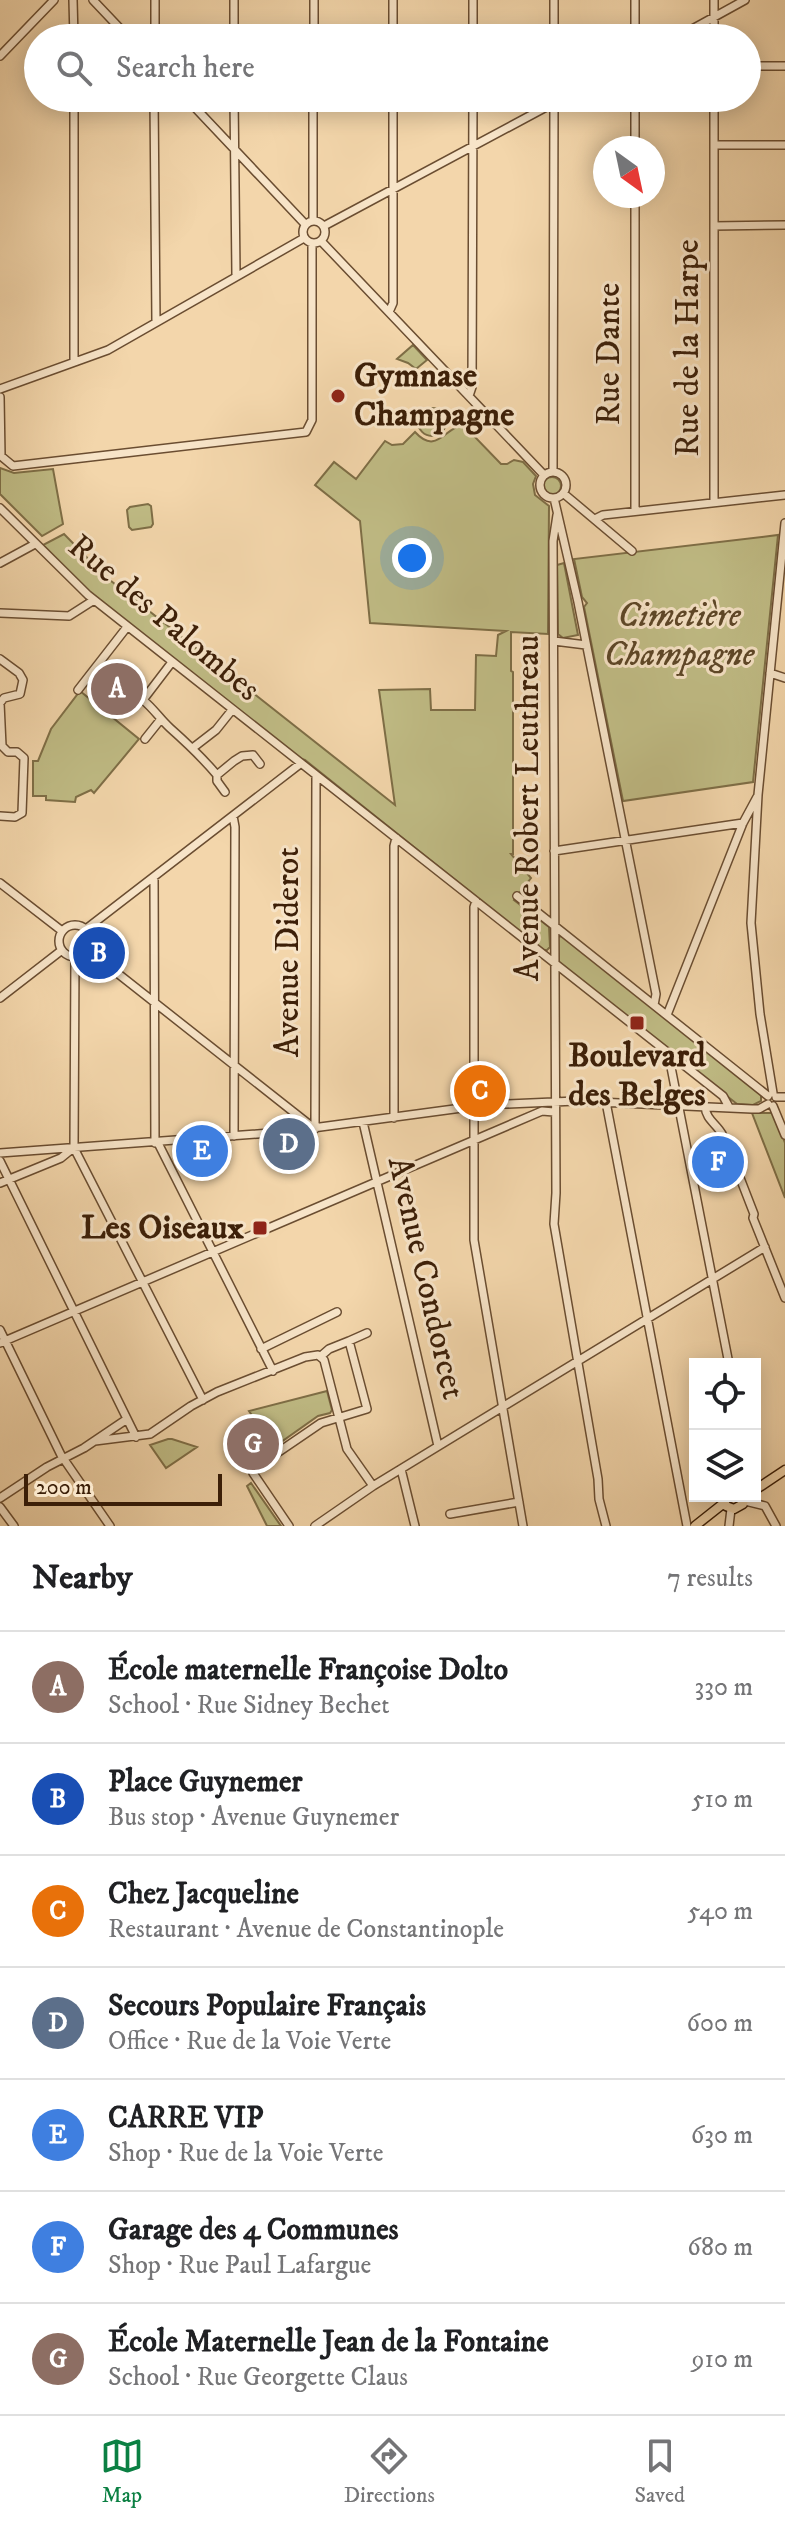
<!DOCTYPE html>
<meta charset="utf-8">
<style>
:root{--surface:#fff;--page:#f6f6f6;--text:#202124;--muted:#757577;--line:#e0e0e0;--accent:#0b8043}
body{margin:0;font-family:"IM FELL DW Pica",serif;background:var(--page);color:var(--text)}
.controls{position:absolute;right:24px;bottom:24px;display:grid;overflow:hidden;border-radius:0px;box-shadow:0 4px 20px #0003}
.controls button{width:72px;height:72px;display:grid;place-items:center;padding:0;border:0;border-bottom:2px solid var(--line);background:var(--surface);color:var(--text);font:40px sans-serif}
.compass{position:absolute;left:593px;top:136px;width:72px;height:72px;border-radius:50%;background:var(--surface);box-shadow:0 4px 20px #0003;rotate:147deg}
.scale{position:absolute;left:24px;bottom:20px;width:198px;box-sizing:border-box;padding-left:8px;border:4px solid #3c1f08;border-top:0;font-size:22px;line-height:28px;white-space:nowrap;color:#3c1f08;-webkit-text-stroke:6px #f7e4c8;paint-order:stroke}
.you{position:absolute;left:412px;top:558px;width:28px;height:28px;margin:-20px;border:6px solid #fff;border-radius:50%;background:#1a73e8;box-shadow:0 0 0 12px #1a73e833}
.badge{display:grid;place-items:center;width:52px;height:52px;border-radius:50%;background:var(--accent);color:#fff;font-size:26px;font-weight:700}
.pin{position:absolute;translate:-50% -50%;border:4px solid #fff;box-shadow:0 2px 8px #0006}
.list{margin:0;padding:0;list-style:none}
h2{display:flex;justify-content:space-between;align-items:center;height:104px;margin:0;padding:0 32px;font-size:34px}
h2 small{font-size:26px;font-weight:400;color:var(--muted)}
.list li{display:grid;grid-template-columns:52px 1fr auto;gap:24px;align-items:center;box-sizing:border-box;height:112px;padding:0 32px;border-top:2px solid var(--line)}
.list b{display:block;font-size:30px;white-space:nowrap}
.list p{margin:0;font-size:26px;white-space:nowrap;color:var(--muted)}
.list em{font-size:26px;font-style:normal;color:var(--muted)}
.icon{flex:none;width:44px;height:44px;fill:none;stroke:currentColor;stroke-width:2;stroke-linecap:round;stroke-linejoin:round}
.map{position:relative;flex:none;width:785px;height:1526px;overflow:hidden}
.search{position:absolute;background:var(--surface);box-shadow:0 4px 20px #0003;left:24px;right:24px;top:24px;height:88px;display:flex;align-items:center;gap:20px;box-sizing:border-box;padding:0 28px;border-radius:44px;color:var(--muted);font-size:30px}
.sheet{height:888px;background:var(--surface)}
nav{display:flex;justify-content:space-around;align-items:center;box-sizing:border-box;height:112px;border-top:2px solid var(--line);background:var(--surface);font-size:22px;color:var(--muted)}
nav a{display:grid;justify-items:center;gap:4px}
nav .on{color:var(--accent)}
.map>svg:first-child{display:block}
</style>
<div class="map">
<svg width="785" height="1526" viewBox="0 0 785 1526">
<rect width="100%" height="100%" fill="#f3d6ab"/>
<filter id="stains"><feTurbulence type="fractalNoise" baseFrequency=".0025" numOctaves="4"/><feColorMatrix values="0 0 0 0 .2 0 0 0 0 .09 0 0 0 0 .02 0 0 0 .5 -.17"/></filter>
<radialGradient id="worn" r=".72"><stop offset=".6" stop-color="#630" stop-opacity="0"/><stop offset="1" stop-color="#630" stop-opacity=".3"/></radialGradient>
<path fill="#c0bc85" stroke="#7e6e46" stroke-width="2" d="M413,345L427,360L416,369L408,363L397,359Z
M418 422a14 14 0 1 1 28 0a14 14 0 1 1-28 0Z
M462,425L476,429L472,434L501,464H507L514,460L523,462L536,476L533,484L535,495L549,506L548,634L511,632V671L513,672V854H511L531,878L514,900L549,927L550,947L547,950H543L305,760L297,758L96,599L43,545L64,534L106,577L395,805L379,690L430,689L431,710H475L476,655L496,656L498,635L506,631L370,623L360,521L315,485L334,462L356,479L385,441L392,445L403,444L415,432C436,455 444,429 462,425Z
M0,468L14,473L53,469L63,524L42,536L0,494Z
M543 486a9 9 0 1 1 18 0a9 9 0 1 1-18 0Z
M148,504L151,506L153,524L151,527L132,530L129,527L127,510L130,507Z
M778,535L753,782L623,801L584,607L587,603L582,597L574,559Z
M564,563L578,635L563,638L558,634L557,565Z
M80,691L139,739L94,793L91,790L76,797L75,802L46,800V796H33V761H38L51,729Z
M562,936L761,1093V1101L753,1105L737,1104L559,963L558,937Z
M752,1113H774L785,1143V1198Z
M327,1391L332,1410L330,1413L318,1416L274,1447L249,1411Z
M168,1439H172L197,1447L166,1468L150,1445Z
M251,1483L281,1526H267L247,1486Z"/>
<g fill="none" stroke-linecap="round" stroke-linejoin="round">
<g stroke="#6a4d31" stroke-width="10">
<path id="minor" d="M73,0L74,38
M93,0L129,38
M155,0V38
M234,0V38
M393,0V38
M554,0V38
M635,0V38
M714,0V38
M314,38V0
M473,38V0
M676,38L745,0
M0,56L54,0
M747,66H785
M74,98V362
M154,98L156,322
M186,98L305,224
M234,98L236,274
M635,98V148
M714,145H785
M303 232a11 11 0 1 1 22 0a11 11 0 1 1-22 0Z
M313,221V98
M324,226L563,98
M714,226L785,225
M321,241L544,475
M389,312L393,303V98
M0,389L108,350L304,238
M469,396L472,387L473,98
M0,397L1,456L13,466L306,432L312,420V244
M540 485a13 13 0 1 1 26 0a13 13 0 1 1-26 0Z
M553,472L554,98
M563,493L632,551
M554,498L578,602L656,994L654,1005
M714,502V98
M0,508L88,595L723,1096L729,1107
M635,511V196
M557,515L553,541L556,1193L554,1224L598,1479L599,1499L606,1526
M595,519L603,515L785,495
M0,563L35,544
M0,613L69,616L94,600
M554,641L586,645
M0,659L19,673L23,680L20,694L4,698L0,703L2,746L8,752H17L24,758L22,813L15,817L0,816
M172,662L143,700C154,709 160,719 170,728C188,744 201,756 217,775V781L225,792
M770,673L785,678
M78,690L127,627
M145,739L161,719
M194,747L216,730L232,710
M217,775L234,761L242,756L253,755L260,764
M233,816L235,827L234,1136
M554,851L743,823
M154,877L155,1143
M0,883L62,931
M517,896L768,1096
M476,901L474,907V1240L523,1526
M59 941a16 16 0 1 1 32 0a16 16 0 1 1-32 0Z
M86,929L300,764
M88,950L315,1129
M75,956L74,1148L203,1400
M0,998L62,950
M667,1015L743,823L757,797
M674,1058L670,1062L729,1364
M773,1093L760,1014L751,923L758,795L785,523
M776,1097H785
M606,1102L687,1526
M705,1106C706,1120 716,1123 722,1134C727,1145 727,1157 735,1165L754,1214L753,1218L785,1298
M773,1106L785,1135
M394,1118V846L396,838
M363,1122L438,1446
M315,1129L316,775
M158,1143L273,1371
M0,1153L283,1132L484,1105L576,1101L752,1109H759L768,1104
M0,1161L136,1437
M0,1183L61,1158L72,1149
M0,1330L61,1455L110,1526
M349,1341L367,1333
M0,1343L542,1111L554,1112
M261,1349L337,1312
M95,1441L150,1434L191,1406L217,1392L305,1357L318,1355L324,1360L347,1449L373,1486
M401,1469L415,1526
M0,1498L47,1467L84,1448L127,1419
M745,1501L765,1506L776,1526
M0,1507L14,1526
M450,1514L519,1502
M289,1526L253,1473L255,1468L321,1423L367,1409L349,1341L329,1349L321,1356
M315,1526L373,1486L765,1247
M729,1526L731,1509"/>
</g>
<g stroke="#3c1f08" stroke-width="11">
<path id="major" d="M755,1490L785,1470
M723,1496L726,1506L734,1509L743,1504L745,1496
M695,1526L724,1503"/>
</g>
<use href="#minor" stroke="#f7e4c8" stroke-width="7"/>
<use href="#major" stroke="#f3d6ab" stroke-width="8"/>
</g>
<g fill="#8f2418" stroke="#f7e4c8" stroke-width="3">
<circle cx="338" cy="396" r="8"/>
<rect x="629" y="1015" width="16" height="16" rx="4"/>
<rect x="252" y="1220" width="16" height="16" rx="4"/>
</g>
<g text-anchor="middle" dominant-baseline="central" stroke-width="6" stroke-linejoin="round" paint-order="stroke">
<g font-size="34" fill="#3c1f08" stroke="#f7e4c8">
<text transform="translate(688 348) rotate(-90)">Rue de la Harpe</text>
<text transform="translate(609 354) rotate(-90)">Rue Dante</text>
<text transform="translate(164 618) rotate(40)">Rue des Palombes</text>
<text transform="translate(528 808) rotate(-90)">Avenue Robert Leuthreau</text>
<text transform="translate(288 952) rotate(-90)">Avenue Diderot</text>
<text transform="translate(426 1278) rotate(77)">Avenue Condorcet</text>
</g>
<g font-size="34" font-weight="bold" fill="#3c1f08" stroke="#f7e4c8" text-anchor="start">
<text x="354" y="376">Gymnase<tspan x="354" dy="39">Champagne</tspan></text>
<text x="637" y="1056" text-anchor="middle">Boulevard<tspan x="637" dy="39">des Belges</tspan></text>
<text x="244" y="1228" text-anchor="end">Les Oiseaux</text>
</g>
<g font-size="34" font-style="italic" fill="#5d4627" stroke="#f7e4c8">
<text x="679" y="616">Cimetière<tspan x="679" dy="39">Champagne</tspan></text>
</g>
</g>
<rect width="100%" height="100%" filter="url(#stains)"/>
<rect width="100%" height="100%" fill="url(#worn)"/>
</svg>
<div class="controls">
<button><svg class="icon" aria-label="locate" viewBox="0 0 24 24"><circle cx="12" cy="12" r="6"/><path d="M12 2v4M12 18v4M2 12h4M18 12h4"/></svg></button>
<button><svg class="icon" aria-label="layers" viewBox="0 0 24 24"><path d="M12 4l9 5-9 5-9-5zM3 14l9 5 9-5"/></svg></button>
</div>
<svg class="compass" viewBox="-18 -18 36 36"><path d="M0-13l5 13h-10z" fill="#e53935"/><path d="M0 13l5-13h-10z" fill="#757577"/></svg>
<div class="scale">200 m</div>
<div class="you"></div>
<div class="pin badge" style="left:117px;top:689px;background:#8d6e63">A</div>
<div class="pin badge" style="left:99px;top:953px;background:#1a4fb4">B</div>
<div class="pin badge" style="left:480px;top:1091px;background:#e8710a">C</div>
<div class="pin badge" style="left:289px;top:1144px;background:#5c6f8a">D</div>
<div class="pin badge" style="left:202px;top:1151px;background:#3f7fe0">E</div>
<div class="pin badge" style="left:718px;top:1162px;background:#3f7fe0">F</div>
<div class="pin badge" style="left:253px;top:1444px;background:#8d6e63">G</div>
<div class="search"><svg class="icon" aria-label="search" viewBox="0 0 24 24"><circle cx="10" cy="10" r="6"/><path d="M15 15l6 6"/></svg>Search here</div>
</div>
<section class="sheet">
<h2>Nearby<small>7 results</small></h2>
<ul class="list">
<li><span class="badge" style="background:#8d6e63">A</span><div><b>École maternelle Françoise Dolto</b><p>School · Rue Sidney Bechet</p></div><em>330 m</em></li>
<li><span class="badge" style="background:#1a4fb4">B</span><div><b>Place Guynemer</b><p>Bus stop · Avenue Guynemer</p></div><em>510 m</em></li>
<li><span class="badge" style="background:#e8710a">C</span><div><b>Chez Jacqueline</b><p>Restaurant · Avenue de Constantinople</p></div><em>540 m</em></li>
<li><span class="badge" style="background:#5c6f8a">D</span><div><b>Secours Populaire Français</b><p>Office · Rue de la Voie Verte</p></div><em>600 m</em></li>
<li><span class="badge" style="background:#3f7fe0">E</span><div><b>CARRE VIP</b><p>Shop · Rue de la Voie Verte</p></div><em>630 m</em></li>
<li><span class="badge" style="background:#3f7fe0">F</span><div><b>Garage des 4 Communes</b><p>Shop · Rue Paul Lafargue</p></div><em>680 m</em></li>
<li><span class="badge" style="background:#8d6e63">G</span><div><b>École Maternelle Jean de la Fontaine</b><p>School · Rue Georgette Claus</p></div><em>910 m</em></li>
</ul>
</section>
<nav>
<a class="on"><svg class="icon" aria-label="map" viewBox="0 0 24 24"><path d="M3 6l6-2 6 2 6-2v14l-6 2-6-2-6 2zM9 4v14M15 6v14"/></svg>Map</a>
<a><svg class="icon" aria-label="directions" viewBox="0 0 24 24"><path d="M12 3l9 9-9 9-9-9zM9 14v-3h6M13 9l2 2-2 2"/></svg>Directions</a>
<a><svg class="icon" aria-label="saved" viewBox="0 0 24 24"><path d="M7 4h10v16l-5-4-5 4z"/></svg>Saved</a>
</nav>
